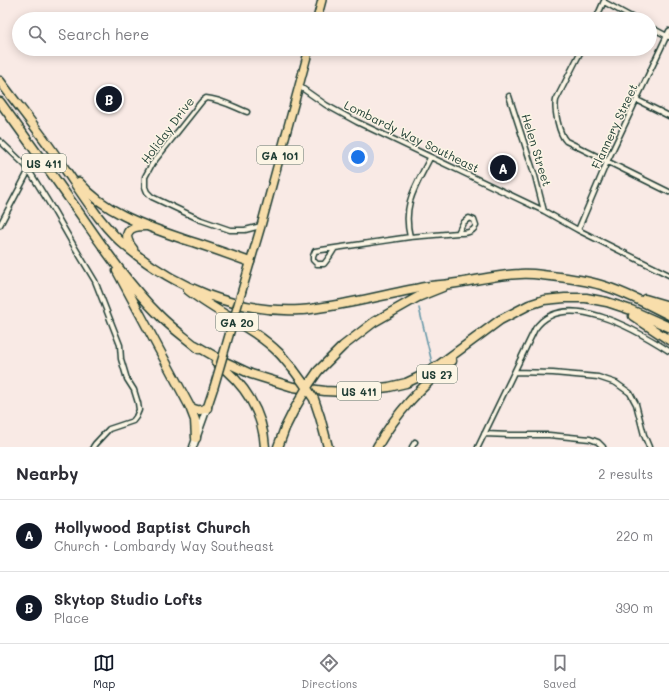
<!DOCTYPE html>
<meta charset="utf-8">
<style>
:root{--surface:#fff;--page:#f7f7f7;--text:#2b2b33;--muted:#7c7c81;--line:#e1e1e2;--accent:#111827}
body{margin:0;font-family:Mali,sans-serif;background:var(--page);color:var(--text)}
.you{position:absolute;left:358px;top:157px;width:14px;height:14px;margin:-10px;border:3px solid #fff;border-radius:50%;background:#1a73e8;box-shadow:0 0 0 6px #1a73e833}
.badge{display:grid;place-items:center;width:26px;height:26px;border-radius:50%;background:var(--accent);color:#fff;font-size:13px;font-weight:700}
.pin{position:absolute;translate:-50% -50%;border:2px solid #fff;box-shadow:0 1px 4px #0006}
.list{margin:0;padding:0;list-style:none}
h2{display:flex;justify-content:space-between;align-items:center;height:52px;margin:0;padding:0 16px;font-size:17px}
h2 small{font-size:13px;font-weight:400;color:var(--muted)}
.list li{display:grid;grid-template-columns:26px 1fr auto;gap:12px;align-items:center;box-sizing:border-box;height:72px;padding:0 16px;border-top:1px solid var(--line)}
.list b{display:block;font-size:15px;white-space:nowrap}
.list p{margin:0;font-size:13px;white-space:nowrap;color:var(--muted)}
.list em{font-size:13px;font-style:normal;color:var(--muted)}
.icon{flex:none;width:22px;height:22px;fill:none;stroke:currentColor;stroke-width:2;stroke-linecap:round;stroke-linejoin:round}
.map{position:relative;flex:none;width:669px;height:447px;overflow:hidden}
.search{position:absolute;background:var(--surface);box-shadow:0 2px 10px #0003;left:12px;right:12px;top:12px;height:44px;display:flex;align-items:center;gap:10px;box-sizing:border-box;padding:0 14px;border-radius:22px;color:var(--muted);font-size:15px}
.sheet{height:196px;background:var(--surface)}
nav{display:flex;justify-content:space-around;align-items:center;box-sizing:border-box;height:56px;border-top:1px solid var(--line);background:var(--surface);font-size:11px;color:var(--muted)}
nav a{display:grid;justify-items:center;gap:2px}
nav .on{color:var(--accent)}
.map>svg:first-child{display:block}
</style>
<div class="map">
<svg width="669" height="447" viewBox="0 0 669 447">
<rect width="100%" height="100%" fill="#f9eae5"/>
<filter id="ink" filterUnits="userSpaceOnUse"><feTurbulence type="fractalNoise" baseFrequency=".025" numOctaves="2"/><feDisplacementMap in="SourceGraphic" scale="8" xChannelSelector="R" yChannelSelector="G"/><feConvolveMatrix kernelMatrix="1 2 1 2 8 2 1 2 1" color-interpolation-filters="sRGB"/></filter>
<g filter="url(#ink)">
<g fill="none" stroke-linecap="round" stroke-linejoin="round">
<path stroke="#6396a7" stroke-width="1.5" d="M419,308L432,363"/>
<g stroke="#1f3d34" stroke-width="7">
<path id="street" d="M604,2L635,19
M596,19L604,1
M650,27L669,37
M582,49L556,100C554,110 559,134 566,141L669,192
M299,86L326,105L357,122L544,211L578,230L669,275
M509,96L535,176L544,211
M637,100L669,116
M247,112C234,107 220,99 206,98L202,101L152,164L145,177V187L147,192L152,197L201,220L230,230H245L261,226
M0,141L25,165L30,172L54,211L74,246L95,281L120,345L121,359L127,379L134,390L138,403L139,410L136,417L133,421L109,429L95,444L93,447
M469,218L474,220L476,226C472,233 466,233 458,233L463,223Z
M0,225L29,170
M578,230L607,162L669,31
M410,237C402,204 416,186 430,158
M335,248L410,237L458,233
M335,248L330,256L324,264H317L313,260V256L315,251Z
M515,372L553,373L598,377L616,383L630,393L636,404L644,435L649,447
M484,434L511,435H549L590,439L598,442L603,447
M412,447L415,442
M478,447L535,329C564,287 638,331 669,351"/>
</g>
<g stroke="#1f3d34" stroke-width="9">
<path id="secondary" d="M193,447L207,408"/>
</g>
<g stroke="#1f3d34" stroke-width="10">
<path id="primary" d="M317,19L322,0
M241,294L261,226L309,49
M207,408L214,387"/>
</g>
<g stroke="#1f3d34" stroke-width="11">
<path id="highway" d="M0,81C19,107 40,132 58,159C79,188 100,226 128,248C176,288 237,313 300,310C308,310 316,308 324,307C360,302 395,292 431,286C437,285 444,285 450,284C474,281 496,275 520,274C530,273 541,275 551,276C568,278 585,280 601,285C625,292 647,304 669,315
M0,102C26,138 52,174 78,211C103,247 128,284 160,316C172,328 186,338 199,349
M79,182C105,213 146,226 183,239C206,246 228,254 250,262
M133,249C122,235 127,226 145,226
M117,271L190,407L195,420L196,438
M188,290C217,313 253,327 279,353C284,358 288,364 293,369
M645,299L669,306
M633,316L669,340
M195,345L221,360L251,374L293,387L325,391L346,392L389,387L406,383L423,375L439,365L500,320L529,305L544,300L565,298H586L607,302L631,310L669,327
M216,362C244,383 263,412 265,447
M318,371L343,346L374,322L418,297L443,287
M190,407C197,411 200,411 207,408
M320,417L328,447
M278,447L285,428L294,410
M377,447C397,412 421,387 452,361"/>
</g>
<use href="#street" stroke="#fcf5e5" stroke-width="4"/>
<use href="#secondary" stroke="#fcf5e5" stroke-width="6"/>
<use href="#primary" stroke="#f8deab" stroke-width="7"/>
<use href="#highway" stroke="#f8deab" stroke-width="8"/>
<g stroke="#1f3d34" stroke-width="10" stroke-linecap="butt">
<path id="primary-bridge" d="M214,387L241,294"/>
</g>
<g stroke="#1f3d34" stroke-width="11" stroke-linecap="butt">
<path id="highway-bridge" d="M293,369L304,384L314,399L320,417
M294,410L309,384L318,371"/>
</g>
<use href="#primary-bridge" stroke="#f8deab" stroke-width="7"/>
<use href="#highway-bridge" stroke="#f8deab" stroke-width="8"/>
</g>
</g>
<g text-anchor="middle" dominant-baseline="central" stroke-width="3" stroke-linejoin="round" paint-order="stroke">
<g fill="#fcf5e5" stroke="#617469" stroke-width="1">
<rect x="257" y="146" width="46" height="18" rx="3"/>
<rect x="22" y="154" width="44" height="18" rx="3"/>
<rect x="216" y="313" width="42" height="18" rx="3"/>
<rect x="417" y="365" width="40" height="18" rx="3"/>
<rect x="337" y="382" width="44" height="18" rx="3"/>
</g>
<g font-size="11" font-weight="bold" fill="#1f3d34">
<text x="280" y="155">GA 101</text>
<text x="44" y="163">US 411</text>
<text x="237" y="322">GA 20</text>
<text x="437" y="374">US 27</text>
<text x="359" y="391">US 411</text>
</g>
<g font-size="12" fill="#1f3d34" stroke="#fcf5e5">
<text transform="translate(614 126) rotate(-65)">Flannery Street</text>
<text transform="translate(167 130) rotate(-53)">Holiday Drive</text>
<text transform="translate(412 136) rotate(26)">Lombardy Way Southeast</text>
<text transform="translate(537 150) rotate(73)">Helen Street</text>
</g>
</g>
</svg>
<div class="you"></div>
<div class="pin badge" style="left:503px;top:168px">A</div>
<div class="pin badge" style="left:109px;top:99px">B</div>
<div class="search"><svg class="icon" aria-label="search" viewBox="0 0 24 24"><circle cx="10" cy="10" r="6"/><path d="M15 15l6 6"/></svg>Search here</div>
</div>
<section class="sheet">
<h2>Nearby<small>2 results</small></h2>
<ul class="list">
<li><span class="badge">A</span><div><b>Hollywood Baptist Church</b><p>Church · Lombardy Way Southeast</p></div><em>220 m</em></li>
<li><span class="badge">B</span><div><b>Skytop Studio Lofts</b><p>Place</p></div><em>390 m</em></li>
</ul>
</section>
<nav>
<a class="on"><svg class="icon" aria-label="map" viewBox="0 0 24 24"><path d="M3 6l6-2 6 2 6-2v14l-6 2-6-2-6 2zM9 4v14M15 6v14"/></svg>Map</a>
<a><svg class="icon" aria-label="directions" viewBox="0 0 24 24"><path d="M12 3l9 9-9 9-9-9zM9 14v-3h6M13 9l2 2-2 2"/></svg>Directions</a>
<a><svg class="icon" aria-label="saved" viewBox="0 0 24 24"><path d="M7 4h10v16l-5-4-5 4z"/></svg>Saved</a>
</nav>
